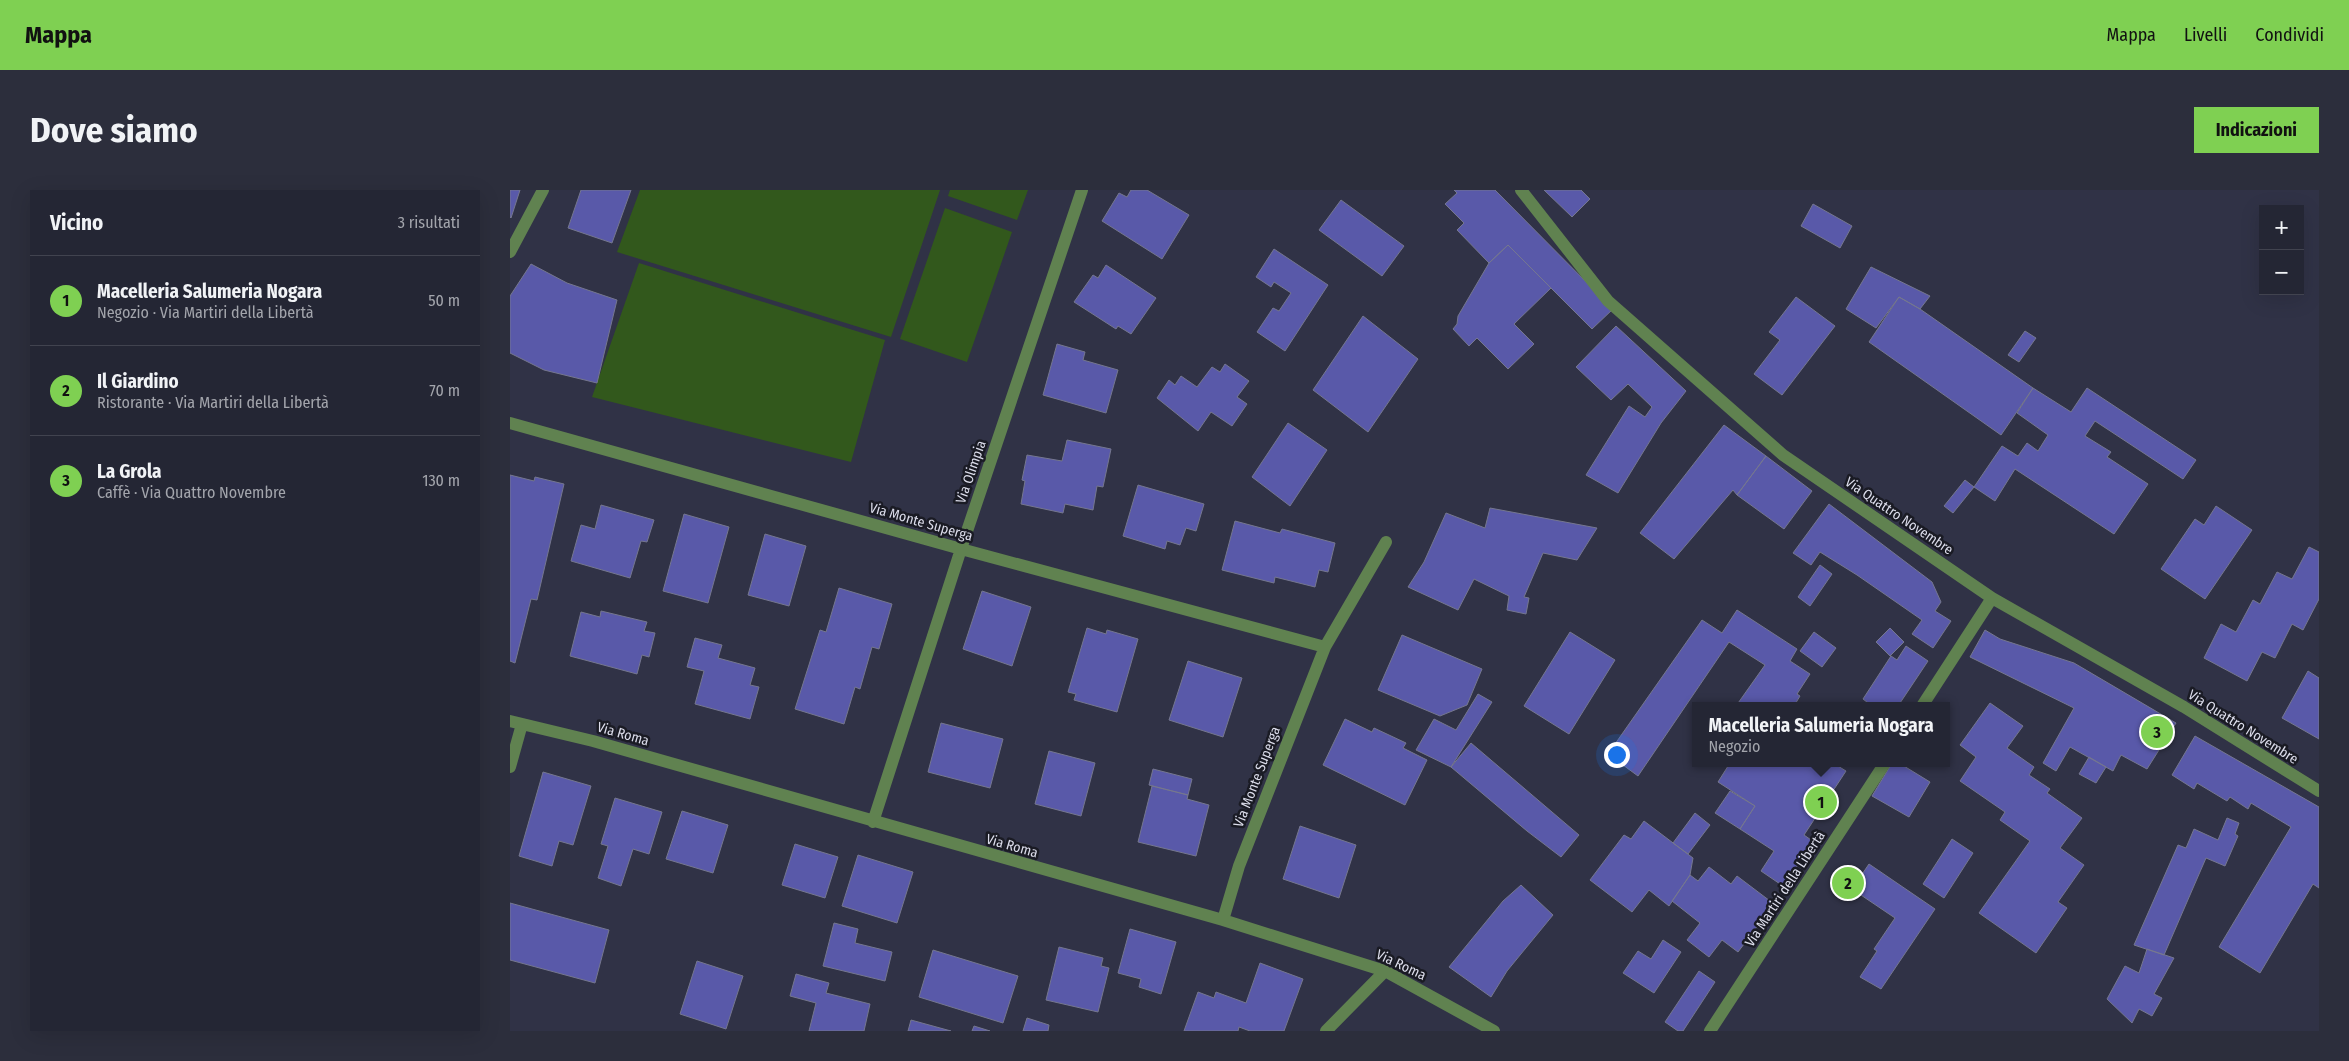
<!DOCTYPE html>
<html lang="it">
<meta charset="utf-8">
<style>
:root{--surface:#242634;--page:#2c2e3c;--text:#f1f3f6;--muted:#a3a5ac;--line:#41434f;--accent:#7fd052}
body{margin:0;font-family:"Fira Sans Condensed",sans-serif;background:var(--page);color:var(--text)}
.controls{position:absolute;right:15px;top:15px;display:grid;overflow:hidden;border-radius:0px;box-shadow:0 5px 20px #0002}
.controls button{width:45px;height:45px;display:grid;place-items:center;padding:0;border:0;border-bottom:1px solid var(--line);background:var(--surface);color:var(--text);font:25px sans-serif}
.you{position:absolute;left:1106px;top:564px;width:18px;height:18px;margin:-12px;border:4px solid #fff;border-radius:50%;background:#1a73e8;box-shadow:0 0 0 8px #1a73e833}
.badge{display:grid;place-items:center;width:32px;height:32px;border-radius:50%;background:var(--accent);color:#111;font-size:16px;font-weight:700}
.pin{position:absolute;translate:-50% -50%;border:2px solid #fff;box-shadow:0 1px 5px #0006}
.popup{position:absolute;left:1182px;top:512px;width:258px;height:65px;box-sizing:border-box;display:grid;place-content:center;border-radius:0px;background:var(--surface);filter:drop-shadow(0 1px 4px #0005);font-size:16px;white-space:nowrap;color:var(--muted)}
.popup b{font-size:19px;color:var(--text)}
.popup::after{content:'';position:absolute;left:50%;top:100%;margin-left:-10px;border:10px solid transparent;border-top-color:var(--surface)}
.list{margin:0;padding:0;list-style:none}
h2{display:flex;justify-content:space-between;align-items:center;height:65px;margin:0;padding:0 20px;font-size:21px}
h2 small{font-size:16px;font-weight:400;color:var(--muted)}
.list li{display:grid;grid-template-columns:32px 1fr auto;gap:15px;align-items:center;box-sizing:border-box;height:90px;padding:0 20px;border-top:1px solid var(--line)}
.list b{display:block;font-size:19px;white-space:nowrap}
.list p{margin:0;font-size:16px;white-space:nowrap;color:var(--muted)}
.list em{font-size:16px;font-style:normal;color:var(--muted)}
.map{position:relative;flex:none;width:1809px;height:841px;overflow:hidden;border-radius:0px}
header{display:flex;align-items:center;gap:30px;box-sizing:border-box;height:70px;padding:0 25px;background:var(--accent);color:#111}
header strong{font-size:24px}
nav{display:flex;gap:28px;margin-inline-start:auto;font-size:18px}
.intro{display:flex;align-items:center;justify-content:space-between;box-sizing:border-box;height:120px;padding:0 30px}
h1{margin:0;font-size:35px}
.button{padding:12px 22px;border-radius:0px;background:var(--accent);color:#111;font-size:18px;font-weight:700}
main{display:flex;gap:30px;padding:0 30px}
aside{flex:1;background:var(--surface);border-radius:0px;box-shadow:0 5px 20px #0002}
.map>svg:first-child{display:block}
</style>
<header>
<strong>Mappa</strong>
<nav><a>Mappa</a><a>Livelli</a><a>Condividi</a></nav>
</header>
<div class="intro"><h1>Dove siamo</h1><a class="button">Indicazioni</a></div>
<main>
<aside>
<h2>Vicino<small>3 risultati</small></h2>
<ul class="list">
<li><span class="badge">1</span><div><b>Macelleria Salumeria Nogara</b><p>Negozio · Via Martiri della Libertà</p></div><em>50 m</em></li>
<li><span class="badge">2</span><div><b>Il Giardino</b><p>Ristorante · Via Martiri della Libertà</p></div><em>70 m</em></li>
<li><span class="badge">3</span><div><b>La Grola</b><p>Caffè · Via Quattro Novembre</p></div><em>130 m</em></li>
</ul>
</aside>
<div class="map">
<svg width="1809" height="841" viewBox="0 0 1809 841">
<rect width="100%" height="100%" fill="#303246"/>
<path fill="#32581c" d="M130,0H430L381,147L107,62Z
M440,0H518L507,30L438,6Z
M435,18L502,42L457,172L390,149Z
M129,73L375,150L341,272L82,207Z"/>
<path fill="#5959a9" stroke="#75778f" d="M0,0H10L1,28L0,27Z
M71,0H121L102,53L58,38Z
M621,0H637L679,25L652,69L592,31L609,3L617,7Z
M944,0H985L1103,119L1082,139L998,55L979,73L947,40L954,33L935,14L947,3Z
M1034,0H1071L1080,9L1062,27Z
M831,10L894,56L872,86L809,40Z
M1303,14L1342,36L1330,58L1291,36Z
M998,55L1041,98L1004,134L1024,154L998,179L967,148L959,156L943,139L947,134L948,126L979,73Z
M764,59L818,95L775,161L747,142L763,118L769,121L781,103L764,92L761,97L746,87Z
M21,74L57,93L107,110L87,193L34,180L0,163V106Z
M596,75L646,108L621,144L608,136L606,139L564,112L583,85L588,88Z
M1361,77L1420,106L1410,119L1389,107L1366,138L1336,119Z
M1286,107L1325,136L1272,205L1244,184L1270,150L1259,142Z
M1389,107L1410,119L1523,198L1491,245L1359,152Z
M853,126L908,169L858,242L803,200Z
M1106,136L1176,201L1151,233L1108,303L1076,285L1119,216L1135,227L1142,217L1118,194L1101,210L1066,177Z
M1515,141L1526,148L1509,172L1498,165Z
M547,154L575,162L573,170L608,180L596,223L533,205Z
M715,174L739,191L727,207L737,214L722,236L701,222L688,241L647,208L659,190L665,195L671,186L687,197L702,177L710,182Z
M1523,198L1561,222L1577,198L1686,270L1673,289L1585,231L1575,246L1601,262L1597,267L1638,294L1604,344L1505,279L1485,311L1464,297L1492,256L1508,266L1517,253L1528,261L1538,245L1507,223Z
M778,233L817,260L780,316L742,287Z
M1214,235L1256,266L1227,305L1223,300L1164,369L1130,343Z
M557,250L601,259L593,297L587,296L583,320L555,314L553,323L511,314L515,291L512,290L517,265L552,271Z
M1256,266L1302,301L1274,339L1227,305Z
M0,285L24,291L25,287L54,294L27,410L21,409L5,473L0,471Z
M1455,290L1464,297L1443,323L1434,316Z
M628,295L694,314L686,341L676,338L670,355L657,351L655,359L613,346Z
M1319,314L1422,392L1431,412L1425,421L1441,431L1423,458L1402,444L1412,430L1347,385L1310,362L1301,375L1283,363Z
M91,315L144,330L137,352L131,351L120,388L61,371L71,335L85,339Z
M1706,316L1742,340L1695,409L1651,379L1685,329L1694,335Z
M980,318L1087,338L1067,370L1033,363L1014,407L1019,408L1016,424L997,420L999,406L964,389L948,420L898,397L914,372L936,323L975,338Z
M174,324L219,337L198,413L153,401Z
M725,331L770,343L772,339L825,353L818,382L809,380L805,397L765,387L764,393L712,380Z
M255,344L296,356L279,416L238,405Z
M1799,357L1809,362V409L1793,440L1782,434L1765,468L1752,462L1737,491L1694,468L1711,434L1726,442L1743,410L1750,414L1767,382L1782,389Z
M1310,375L1322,384L1300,416L1288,407Z
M329,398L382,414L369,459L362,457L350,499L345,497L334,534L285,519L310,440L316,442Z
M472,401L521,417L502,476L453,459Z
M1227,420L1287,459L1280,471L1300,484L1287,504L1290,506L1284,516H1226L1255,475L1219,452L1128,586L1098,564L1192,430L1212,443Z
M91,421L137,432L134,441L145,443L139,467L132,465L127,484L60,466L71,422L90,427Z
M577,438L596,444L597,440L628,449L607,522L564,510L566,504L558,502Z
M1380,438L1394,452L1380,466L1366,452Z
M1475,440L1490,449L1564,473L1666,533L1637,579L1611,565L1603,581L1560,557L1546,581L1533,573L1564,518L1460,467Z
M1060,442L1105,470L1059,544L1014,516Z
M1304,442L1326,458L1312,477L1290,461Z
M892,445L972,479L957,515L930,526L868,500Z
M185,448L212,455L208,468L245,478L240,495L249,497L240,529L185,514L194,481L177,477Z
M1396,456L1418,471L1388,516H1362L1353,509L1381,466L1387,470Z
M678,471L732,488L713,547L659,530Z
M1798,481L1809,488V549L1772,528Z
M968,504L982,512L941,577L906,560L924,529L946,540Z
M1480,513L1513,536L1497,558L1524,577L1519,585L1540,599L1537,603L1572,628L1550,658L1574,675L1548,712L1557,718L1526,763L1469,723L1520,651L1490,630L1495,622L1450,591L1466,567L1450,555Z
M835,529L862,542L864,538L896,553L893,558L917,570L895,615L813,575Z
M431,533L493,549L480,598L418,582Z
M1685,546L1809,617V698L1803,694L1750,783L1709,757L1781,637L1741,613L1738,619L1720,607L1717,611L1687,593L1684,599L1662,585Z
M961,553L1069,645L1051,667L1017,641L941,577Z
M539,561L585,573L571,626L525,614Z
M1579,567L1596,577L1586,593L1569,584Z
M1220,573H1323L1336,581L1294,645L1304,652L1273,696L1251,681L1264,661L1230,639L1245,616L1208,592Z
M1382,573H1389L1420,592L1399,627L1362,606Z
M643,579L682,589L678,605L639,595Z
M33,582L81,596L63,655L49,651L42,676L9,666Z
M642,596L678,605L677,609L699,615L686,666L628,652Z
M1220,601L1245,616L1230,639L1205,623Z
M105,608L152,622L139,664L123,659L111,696L88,688L98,656L91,654Z
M172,621L218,635L203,683L156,669Z
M1185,623L1200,635L1178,664L1163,653Z
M1717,628L1729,633L1725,644L1728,646L1715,676L1696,668L1654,765L1624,755L1668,655L1676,658L1684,639L1708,650Z
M1134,631L1183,668L1180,685L1159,716L1139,700L1122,722L1080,690L1114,645L1121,649Z
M790,636L846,655L829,708L773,689Z
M1442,649L1463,663L1434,708L1413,694Z
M285,654L328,667L315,708L272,695Z
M348,665L403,682L387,733L332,716Z
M1359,674L1425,719L1371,799L1350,787L1367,761L1364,759L1385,728L1342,699Z
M1199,677L1221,694L1227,686L1264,714L1228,762L1212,750L1199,767L1177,750L1190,733L1162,711L1180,685L1188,691Z
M1011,695L1043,725L997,781L981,807L939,777L993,711Z
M0,713L99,740L85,793L0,770Z
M324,733L348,739L345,753L382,762L375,791L313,776Z
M620,739L666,752L651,804L629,797L631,789L608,783Z
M1153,750L1171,762L1144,803L1113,783L1128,761L1141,769Z
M549,757L593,768L591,776L599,778L588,822L536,810Z
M1637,759L1664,768L1644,804L1652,808L1642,826L1629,819L1622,833L1597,809L1615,776L1629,783Z
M423,760L508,786L493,833L409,807Z
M187,771L233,786L216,839L170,824Z
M750,773L793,789L774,841H740L729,837L728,841H674L688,802L704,808L706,802L736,813Z
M1189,781L1205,792L1173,841H1168L1155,832Z
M286,784L319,793L316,803L360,814L354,841H299L306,813L280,806Z
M517,828L539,835L538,841H513Z
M401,830L441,841H398Z
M464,836L480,841H462Z"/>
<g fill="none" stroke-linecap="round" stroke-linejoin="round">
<path stroke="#608250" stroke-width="12" d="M1011,0L1098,111L1273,265L1482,408L1674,517L1809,601
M0,62L33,0
M0,233L451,359L815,457
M1412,516L1482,408
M0,531L83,551L713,730L875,781L984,841
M0,577L12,534
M363,632L451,359L572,0
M713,730L729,676L815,457L876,352
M816,841L875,781
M1200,841L1375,573"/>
</g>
<g text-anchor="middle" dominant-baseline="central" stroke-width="5" stroke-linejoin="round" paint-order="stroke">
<g font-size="14" fill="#dcddeb" stroke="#1a1b24">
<text transform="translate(461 282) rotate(-71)">Via Olimpia</text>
<text transform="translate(1389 326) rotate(34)">Via Quattro Novembre</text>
<text transform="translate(411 332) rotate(16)">Via Monte Superga</text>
<text transform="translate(1733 537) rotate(32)">Via Quattro Novembre</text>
<text transform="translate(113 544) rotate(16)">Via Roma</text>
<text transform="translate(747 587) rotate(-69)">Via Monte Superga</text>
<text transform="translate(502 656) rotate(16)">Via Roma</text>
<text transform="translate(1275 699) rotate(-57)">Via Martiri della Libertà</text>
<text transform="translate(891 775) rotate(25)">Via Roma</text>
</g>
</g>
</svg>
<div class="controls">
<button>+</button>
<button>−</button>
</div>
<div class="you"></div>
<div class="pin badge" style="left:1311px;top:612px">1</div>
<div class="popup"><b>Macelleria Salumeria Nogara</b>Negozio</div>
<div class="pin badge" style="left:1338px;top:693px">2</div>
<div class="pin badge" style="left:1647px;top:542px">3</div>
</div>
</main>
